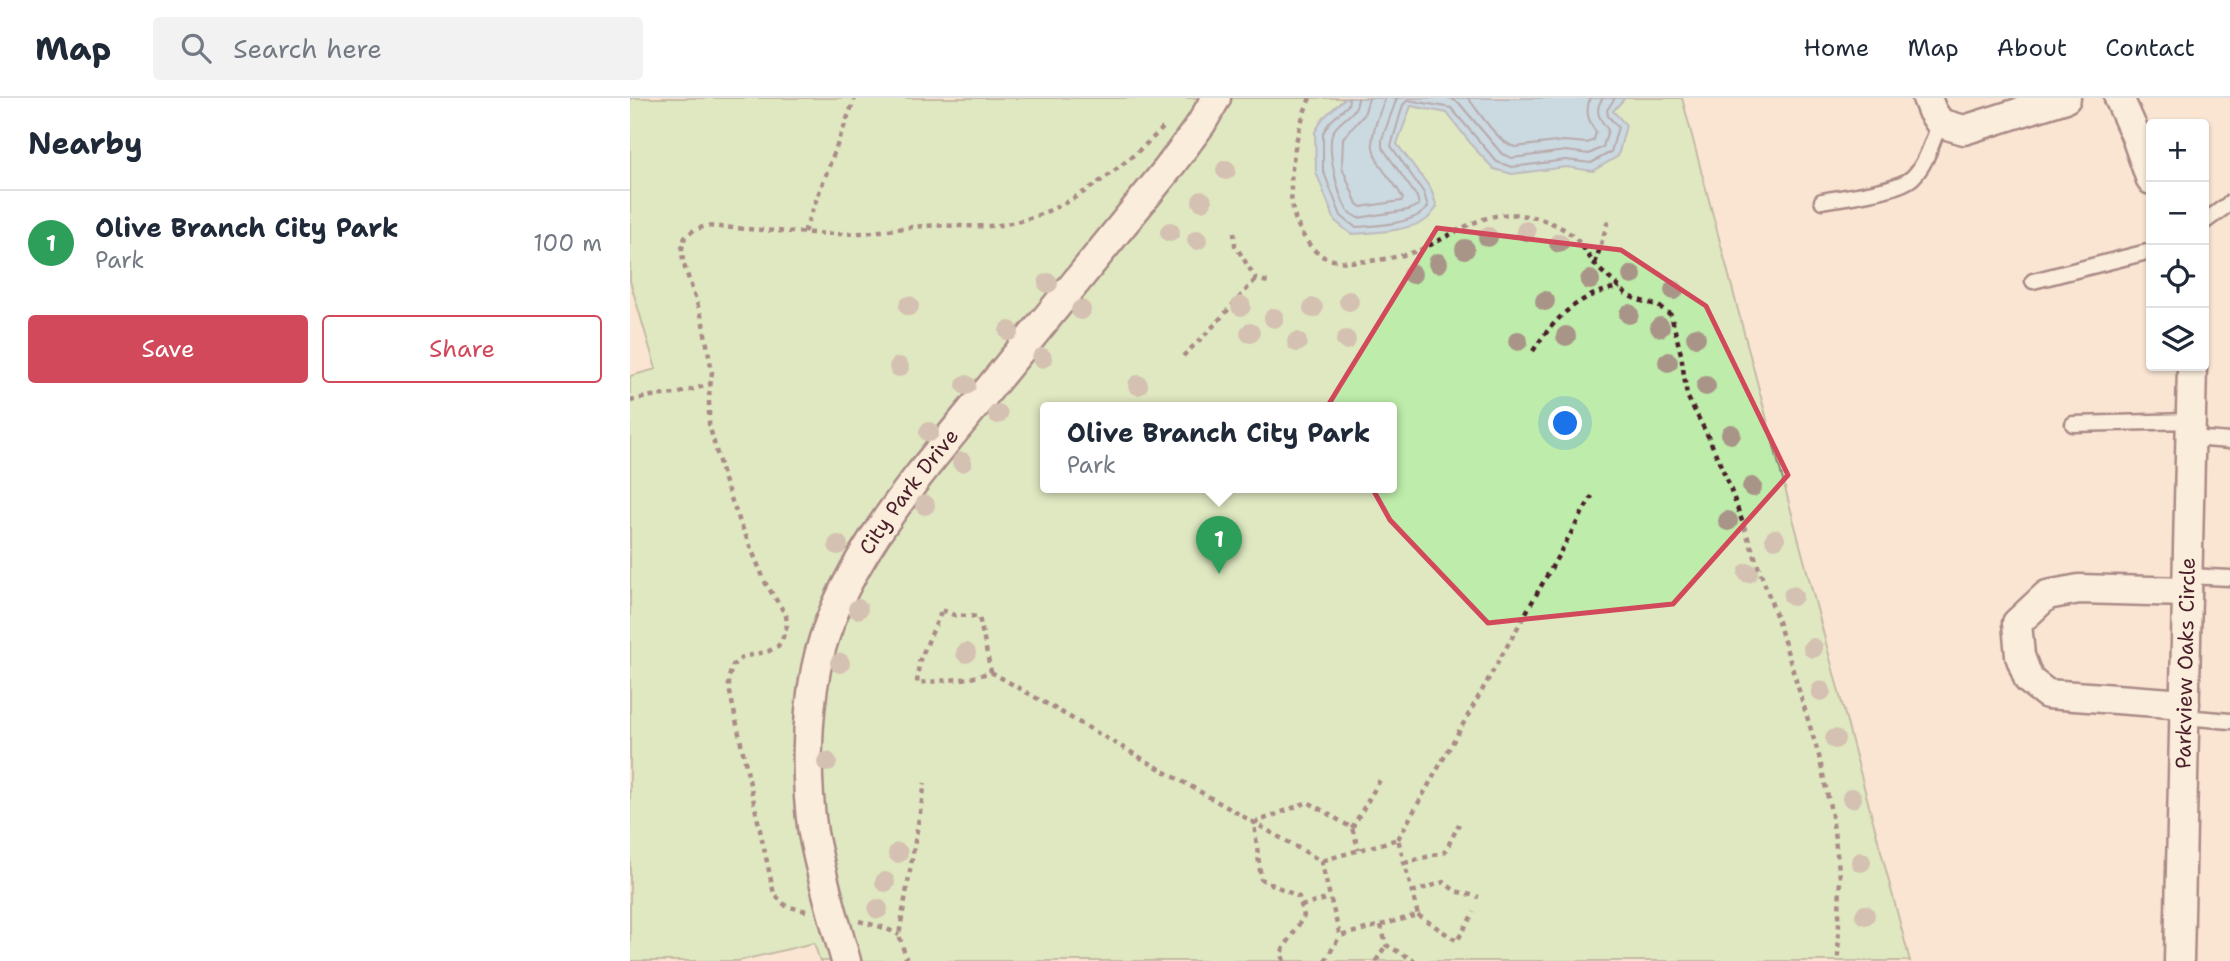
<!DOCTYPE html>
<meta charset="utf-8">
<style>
:root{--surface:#fff;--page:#f2f2f3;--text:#1f2937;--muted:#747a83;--line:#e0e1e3;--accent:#d1495b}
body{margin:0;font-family:"Shantell Sans",sans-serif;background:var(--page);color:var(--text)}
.controls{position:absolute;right:21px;top:21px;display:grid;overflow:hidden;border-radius:7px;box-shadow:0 2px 5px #0004}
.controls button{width:63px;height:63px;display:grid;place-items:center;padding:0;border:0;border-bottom:2px solid var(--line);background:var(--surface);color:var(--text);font:35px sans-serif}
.you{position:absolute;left:936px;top:326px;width:24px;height:24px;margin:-18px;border:5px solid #fff;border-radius:50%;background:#1a73e8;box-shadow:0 0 0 10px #1a73e833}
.badge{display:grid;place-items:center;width:46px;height:46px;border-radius:50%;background:var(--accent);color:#fff;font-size:23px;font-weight:700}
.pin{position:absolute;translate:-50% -58px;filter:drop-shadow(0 2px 4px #0008)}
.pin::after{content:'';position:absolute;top:37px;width:24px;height:21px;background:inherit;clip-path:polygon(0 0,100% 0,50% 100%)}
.popup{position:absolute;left:410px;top:304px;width:357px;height:91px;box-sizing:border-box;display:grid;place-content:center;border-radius:7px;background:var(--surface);filter:drop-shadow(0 2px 5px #0005);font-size:23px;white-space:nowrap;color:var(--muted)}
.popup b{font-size:26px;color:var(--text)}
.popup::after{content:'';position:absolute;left:50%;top:100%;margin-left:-14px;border:14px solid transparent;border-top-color:var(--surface)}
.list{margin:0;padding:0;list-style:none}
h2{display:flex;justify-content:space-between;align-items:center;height:91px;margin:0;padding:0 28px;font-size:30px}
h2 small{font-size:23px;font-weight:400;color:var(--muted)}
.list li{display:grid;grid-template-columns:46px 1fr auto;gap:21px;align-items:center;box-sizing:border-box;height:105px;padding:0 28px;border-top:2px solid var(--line)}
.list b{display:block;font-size:26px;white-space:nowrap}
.list p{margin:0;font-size:23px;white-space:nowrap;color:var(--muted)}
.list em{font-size:23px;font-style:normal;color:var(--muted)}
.actions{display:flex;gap:14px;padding:21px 28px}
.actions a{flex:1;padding:16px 0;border:2px solid var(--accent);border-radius:7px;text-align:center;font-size:24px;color:var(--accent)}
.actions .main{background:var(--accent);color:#fff}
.icon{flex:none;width:38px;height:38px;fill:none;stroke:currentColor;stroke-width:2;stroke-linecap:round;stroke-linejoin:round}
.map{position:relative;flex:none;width:1600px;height:863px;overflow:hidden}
header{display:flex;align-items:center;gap:42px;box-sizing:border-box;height:98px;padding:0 35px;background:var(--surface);border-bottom:2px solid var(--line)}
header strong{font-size:33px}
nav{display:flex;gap:38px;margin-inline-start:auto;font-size:24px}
.search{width:490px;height:63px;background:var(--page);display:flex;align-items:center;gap:18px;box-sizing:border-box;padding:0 24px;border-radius:7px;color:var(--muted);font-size:26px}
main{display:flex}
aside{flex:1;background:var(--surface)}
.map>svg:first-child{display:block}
</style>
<header>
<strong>Map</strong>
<div class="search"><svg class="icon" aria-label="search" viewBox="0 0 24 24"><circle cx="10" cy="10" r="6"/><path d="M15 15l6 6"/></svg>Search here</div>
<nav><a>Home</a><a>Map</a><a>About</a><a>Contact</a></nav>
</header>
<main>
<aside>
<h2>Nearby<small></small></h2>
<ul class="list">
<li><span class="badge" style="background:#2e9e5b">1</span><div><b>Olive Branch City Park</b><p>Park</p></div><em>100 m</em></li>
</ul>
<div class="actions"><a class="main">Save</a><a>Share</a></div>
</aside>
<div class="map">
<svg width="1600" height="863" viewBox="0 0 1600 863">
<rect width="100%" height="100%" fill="#fae5d3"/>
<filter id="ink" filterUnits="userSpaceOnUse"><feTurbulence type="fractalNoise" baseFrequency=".0143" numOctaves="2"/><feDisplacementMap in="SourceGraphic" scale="14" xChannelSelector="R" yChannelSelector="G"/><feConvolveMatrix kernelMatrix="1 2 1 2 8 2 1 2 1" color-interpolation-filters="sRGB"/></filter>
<g filter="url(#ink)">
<path fill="#beecab" stroke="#84866b" stroke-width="2" fill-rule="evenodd" d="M0,0H1052L1280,863H190L184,845L108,863H0V278L26,271L0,183ZM416,310H762V390H416Z"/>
<path fill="#93c9f1" stroke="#7685a2" stroke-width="2" d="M715,0H995L983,13L996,27L988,58L963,73L936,69L882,76L864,71L845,51L817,15L781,8L767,46L801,91L807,109C804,113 800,119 796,122C778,133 742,135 721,136L705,123L686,74L685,34L693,20Z"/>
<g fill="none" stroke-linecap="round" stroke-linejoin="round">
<path stroke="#67637a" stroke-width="2" d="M719,0L718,7L699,25L693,35V72L711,118L725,129C745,128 786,126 798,109L794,95L761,48L773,7L778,2L821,10L867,64L882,69L936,62L961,65L981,54L988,29L978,18L977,12L985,0
M728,0C727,18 710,20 703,34C696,50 708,100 719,114C721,116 725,118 728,120L778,112L789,107L787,99L752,49V41L767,0
M739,0L734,17L713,40L712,69L727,106L731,109L771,103L773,101C769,91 761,82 754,73C733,44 745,31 755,0
M820,0L829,5L872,56L882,60L936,53L959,56L973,49L978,32C970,21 963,13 973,0
M838,0C849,14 868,45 885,49L934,43L957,45L964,42L966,34C958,23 955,13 960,0"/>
<g stroke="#4a1f2b" stroke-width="19">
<path id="lane" d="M1192,103C1213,99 1269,93 1283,79C1297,65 1302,43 1310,25
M1574,124L1600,105
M1403,183L1521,153
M1443,326L1561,323
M1561,340L1600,343
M1557,478L1600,480
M1555,619L1600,623"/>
</g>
<g stroke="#4a1f2b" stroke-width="33">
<g id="street">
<path d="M1297,0L1302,13L1310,25L1334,32L1436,0"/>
<path d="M1489,0L1505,36L1521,82"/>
<path d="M1555,606L1417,596L1399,582L1390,558L1387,525L1417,497L1449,491L1557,494"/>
<path id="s1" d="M216,863C204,821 191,778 183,735C175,682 176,623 186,571C207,465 297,368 363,286C421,214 479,143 537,72L571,26L586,0"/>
<path id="s2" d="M1549,863L1562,268"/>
</g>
</g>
<path stroke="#4a1f2b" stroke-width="4.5" stroke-dasharray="5 5" stroke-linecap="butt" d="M680,0C666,30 653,95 667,125C672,137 681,152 692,158C713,170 765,161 787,153C822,139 850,112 891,117C911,120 934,127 948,143C955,151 960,161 967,169C976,178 986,185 994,194C1002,202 1018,204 1028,208C1033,211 1037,214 1041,217L1051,256L1057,298L1079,340L1098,384L1147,520L1189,658L1202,718L1210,779L1208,863
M174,134L225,0
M604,134L605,147L626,181L638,184
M965,166L978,123
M903,253C925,220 948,196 990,189
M553,258L578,234L626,181
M0,303L21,298L46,296L81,286
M312,512L324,517L349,519L361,574L341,580L287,585L289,564Z
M361,574L691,763L710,838L788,817L768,741L691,763
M722,730L750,682
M768,741L962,398
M774,765L815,754L829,726
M782,794L814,784L825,793L849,799
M671,808L700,800
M176,813L156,808L144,796L99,590V579L103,567L113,559L139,553L148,548L152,542L157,527L156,517L136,486L110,424L94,382L79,326V298L82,274L79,257L72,220L53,164L52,150L55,139L64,132L76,128C120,131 165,135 210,136C238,136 267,130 295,128C322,126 349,131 375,126C435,116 491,71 533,30
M788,817L827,843L844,814
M229,823L255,830L269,837
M751,827L756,847L785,863
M277,863L269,837L295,685
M654,863L651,855L674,818L669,799L631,781L624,725L678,704L722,730L729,752
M695,863L710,838
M746,863L756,847"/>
<use href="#lane" stroke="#fcf5e5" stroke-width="14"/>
<use href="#street" stroke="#fcf5e5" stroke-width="28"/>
</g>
<g fill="#a99488">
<circle cx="596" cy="72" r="10"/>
<circle cx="572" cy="103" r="10"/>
<circle cx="896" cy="133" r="10"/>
<circle cx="540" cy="134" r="10"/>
<circle cx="858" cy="139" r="10"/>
<circle cx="567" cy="142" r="10"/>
<circle cx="929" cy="145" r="10"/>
<circle cx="835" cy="151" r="10"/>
<circle cx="808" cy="165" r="10"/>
<circle cx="782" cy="176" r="10"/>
<circle cx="1002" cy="177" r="10"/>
<circle cx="960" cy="182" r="10"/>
<circle cx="418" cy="185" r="10"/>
<circle cx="1044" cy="192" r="10"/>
<circle cx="719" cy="203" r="10"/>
<circle cx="915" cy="203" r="10"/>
<circle cx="279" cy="208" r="10"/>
<circle cx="611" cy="208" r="10"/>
<circle cx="683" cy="210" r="10"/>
<circle cx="451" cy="212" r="10"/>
<circle cx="999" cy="216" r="10"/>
<circle cx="644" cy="220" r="10"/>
<circle cx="1030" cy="229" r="10"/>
<circle cx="379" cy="233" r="10"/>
<circle cx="620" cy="235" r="10"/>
<circle cx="936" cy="238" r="10"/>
<circle cx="1066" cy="239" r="10"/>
<circle cx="716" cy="242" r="10"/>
<circle cx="888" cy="243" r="10"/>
<circle cx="667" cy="244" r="10"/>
<circle cx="412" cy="260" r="10"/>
<circle cx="1038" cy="264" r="10"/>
<circle cx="269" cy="269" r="10"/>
<circle cx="336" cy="287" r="10"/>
<circle cx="508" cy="287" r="10"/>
<circle cx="1076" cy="288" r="10"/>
<circle cx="368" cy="316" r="10"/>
<circle cx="299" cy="334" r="10"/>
<circle cx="1101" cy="336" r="10"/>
<circle cx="332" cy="364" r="10"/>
<circle cx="1122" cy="389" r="10"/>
<circle cx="295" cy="407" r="10"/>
<circle cx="1098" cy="423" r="10"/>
<circle cx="1145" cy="441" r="10"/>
<circle cx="208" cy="447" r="10"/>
<circle cx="1118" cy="475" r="10"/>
<circle cx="1163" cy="498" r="10"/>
<circle cx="228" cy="511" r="10"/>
<circle cx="1183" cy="550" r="10"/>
<circle cx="336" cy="555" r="10"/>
<circle cx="210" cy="565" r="10"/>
<circle cx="1191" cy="593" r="10"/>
<circle cx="1205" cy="641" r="10"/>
<circle cx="197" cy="664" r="10"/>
<circle cx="1222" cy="700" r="10"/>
<circle cx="268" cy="755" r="10"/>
<circle cx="1231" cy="764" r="10"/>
<circle cx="255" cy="784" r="10"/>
<circle cx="248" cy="811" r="10"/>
<circle cx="1235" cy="817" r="10"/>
</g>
</g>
<path d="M0 0H1600V863H0ZM807,130L991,152L1076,208L1158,377L1043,506L858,525L760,422L697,309Z" fill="#fae5d3" fill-opacity=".55" fill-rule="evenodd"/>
<path fill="none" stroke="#d1495b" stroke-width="5" stroke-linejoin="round" d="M807,130L991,152L1076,208L1158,377L1043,506L858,525L760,422L697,309Z"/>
<g text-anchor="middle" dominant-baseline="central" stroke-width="7" stroke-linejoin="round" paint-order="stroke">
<g font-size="21" fill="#4a1f2b" stroke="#fcf5e5">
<text stroke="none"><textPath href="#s1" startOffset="499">City Park Drive</textPath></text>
<text stroke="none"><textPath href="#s2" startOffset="298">Parkview Oaks Circle</textPath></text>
</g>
</g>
</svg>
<div class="controls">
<button>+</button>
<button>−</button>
<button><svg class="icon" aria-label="locate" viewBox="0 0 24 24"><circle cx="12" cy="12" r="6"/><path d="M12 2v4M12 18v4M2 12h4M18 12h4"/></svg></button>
<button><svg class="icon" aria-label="layers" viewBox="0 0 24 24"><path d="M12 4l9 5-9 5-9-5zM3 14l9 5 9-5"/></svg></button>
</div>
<div class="you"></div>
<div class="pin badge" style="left:589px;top:476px;background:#2e9e5b">1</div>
<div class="popup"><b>Olive Branch City Park</b>Park</div>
</div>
</main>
